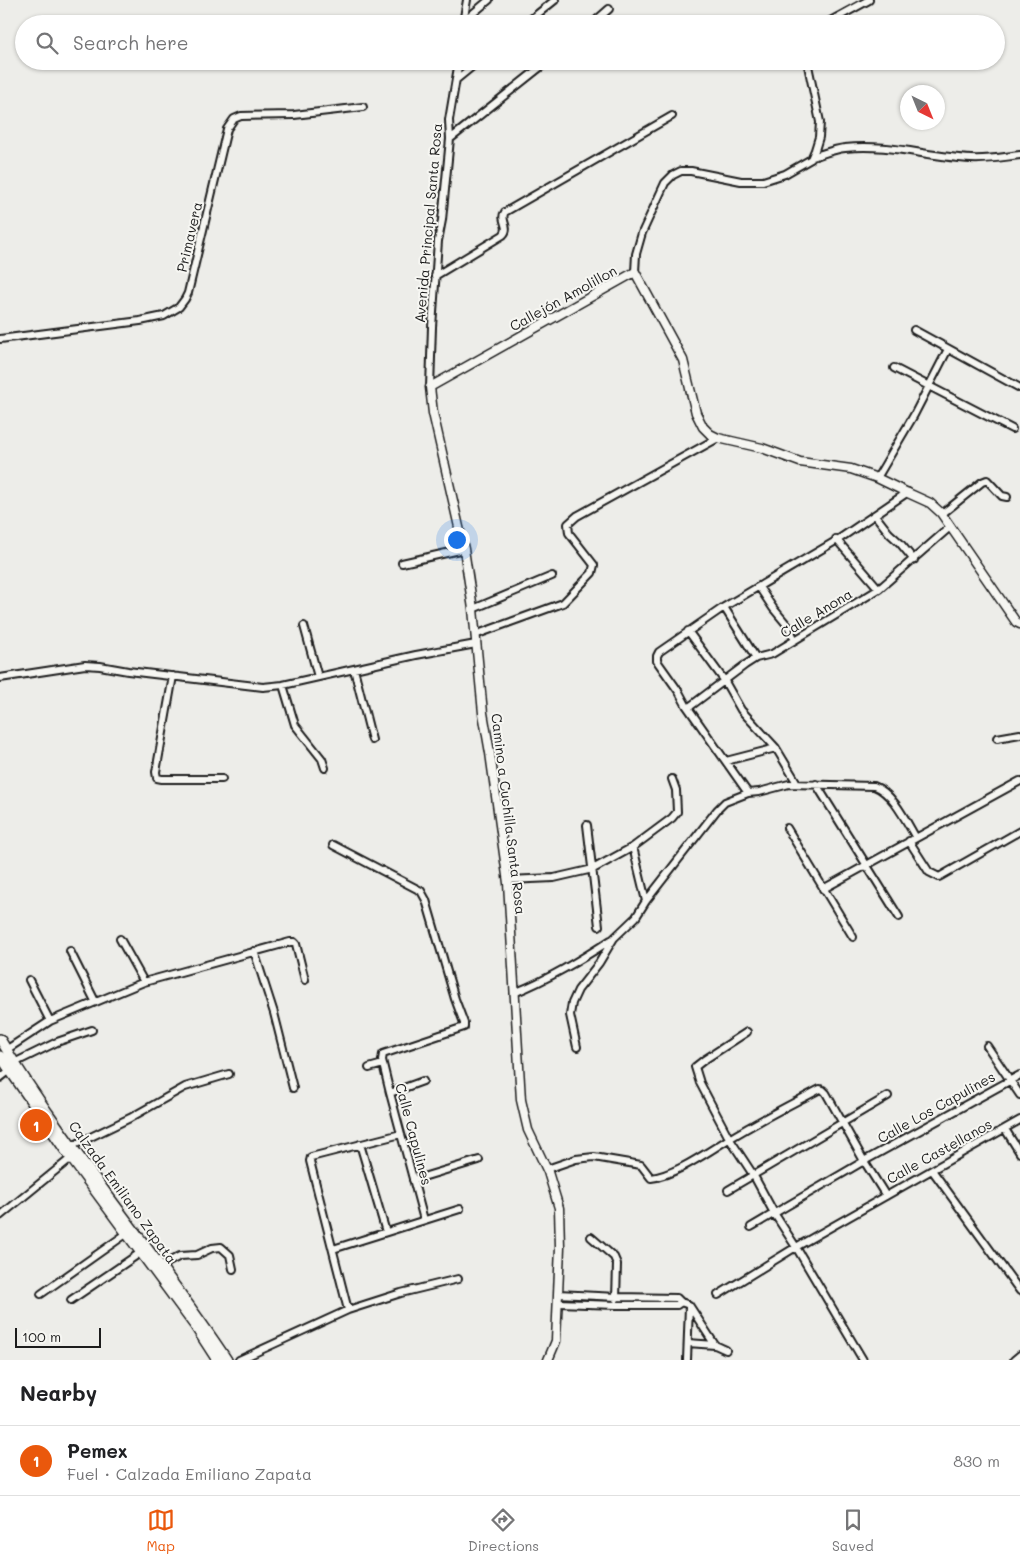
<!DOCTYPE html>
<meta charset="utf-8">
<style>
:root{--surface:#fff;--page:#f6f6f6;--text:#202124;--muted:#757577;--line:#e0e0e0;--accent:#ea580c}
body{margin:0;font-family:Mali,sans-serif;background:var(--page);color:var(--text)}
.compass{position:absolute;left:900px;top:85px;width:45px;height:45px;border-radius:50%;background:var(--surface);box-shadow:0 1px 4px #0004;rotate:137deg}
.scale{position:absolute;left:15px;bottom:12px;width:86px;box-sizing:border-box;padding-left:5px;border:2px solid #1c1c1c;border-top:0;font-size:14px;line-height:18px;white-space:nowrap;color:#1c1c1c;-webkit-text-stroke:4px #f6f6f2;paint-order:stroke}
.you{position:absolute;left:456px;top:539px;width:18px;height:18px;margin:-12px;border:4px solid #fff;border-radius:50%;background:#1a73e8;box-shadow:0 0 0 8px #1a73e833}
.badge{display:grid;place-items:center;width:32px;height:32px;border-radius:50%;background:var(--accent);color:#fff;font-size:16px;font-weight:700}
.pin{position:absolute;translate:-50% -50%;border:2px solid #fff;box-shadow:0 1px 5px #0006}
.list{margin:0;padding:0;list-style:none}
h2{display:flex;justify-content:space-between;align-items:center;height:65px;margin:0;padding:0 20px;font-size:21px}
h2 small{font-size:16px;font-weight:400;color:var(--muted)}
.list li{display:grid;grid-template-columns:32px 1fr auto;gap:15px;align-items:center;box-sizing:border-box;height:70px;padding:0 20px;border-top:1px solid var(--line)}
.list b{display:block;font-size:19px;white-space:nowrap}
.list p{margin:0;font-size:16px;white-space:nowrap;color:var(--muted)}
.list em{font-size:16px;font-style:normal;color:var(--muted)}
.icon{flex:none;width:28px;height:28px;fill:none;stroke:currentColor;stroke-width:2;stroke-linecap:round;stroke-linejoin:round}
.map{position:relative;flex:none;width:1020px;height:1360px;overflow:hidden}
.search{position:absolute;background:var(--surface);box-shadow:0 1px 4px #0004;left:15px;right:15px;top:15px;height:55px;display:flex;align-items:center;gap:12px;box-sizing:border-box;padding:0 18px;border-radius:28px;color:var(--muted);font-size:19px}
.sheet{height:135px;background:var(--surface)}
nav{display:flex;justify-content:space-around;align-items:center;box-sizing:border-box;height:70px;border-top:1px solid var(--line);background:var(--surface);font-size:14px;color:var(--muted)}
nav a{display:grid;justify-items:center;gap:2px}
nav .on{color:var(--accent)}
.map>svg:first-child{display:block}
</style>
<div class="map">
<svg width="1020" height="1360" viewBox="0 0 1020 1360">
<rect width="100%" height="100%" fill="#edede9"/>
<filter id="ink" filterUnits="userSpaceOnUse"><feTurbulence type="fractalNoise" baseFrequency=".02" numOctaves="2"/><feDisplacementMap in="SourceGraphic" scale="10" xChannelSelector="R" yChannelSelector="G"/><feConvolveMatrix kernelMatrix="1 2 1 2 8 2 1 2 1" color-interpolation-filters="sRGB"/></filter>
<g filter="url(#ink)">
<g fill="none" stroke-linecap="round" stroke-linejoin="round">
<g stroke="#1c1c1c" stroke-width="10">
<path id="minor" d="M464,21L489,0
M463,23L467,0
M525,24L555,0
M592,24L609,9
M825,24L869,0
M533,61L542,66
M457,79L479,61
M450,139L548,61
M812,157C823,154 834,149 845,148C888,143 928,157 971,159C987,160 1003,157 1020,155
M635,272L636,254L642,233L665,183L673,175L681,171H691L741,181H763L785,174L811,159L815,150L819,137L820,122L807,61
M435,276L503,235C511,227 499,220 505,212L672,116
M914,330L1020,388
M0,339L140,321L164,316L179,307L185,299L188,293L227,129L234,119L241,116L294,115L363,107
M894,368L1012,429
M430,387L432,327L438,241L442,220L450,139L449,120L459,61
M877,478L914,415L948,349
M942,514L982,482L987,480L1002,496L1007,497
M875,515L889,533L900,543L914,560
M836,539L879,589
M402,563L464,549
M759,587L773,608L788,626L795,640
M724,607L756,658
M473,609L552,576
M304,626L318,677
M688,631L724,680L741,710L776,748L797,783
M475,635L563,603L592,573L594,565L569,533L568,524L577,516L718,438
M354,669L372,740
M173,676L156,772L157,778L162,779H222
M0,678L85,665L100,666L128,671L263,687L283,685L416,655L476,644
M283,685L295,725L322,759L325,768
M688,708L745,665L756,658L772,654L879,589L950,527
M997,738L1020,734
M726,761L776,748
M816,784L899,917
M748,793L686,705L679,692L657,661V656L659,652L724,607L839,539L908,492
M587,825L599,926
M787,828L853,937
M909,841L929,872L939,877L1020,831
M333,845L421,891L426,900L455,999L464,1023V1027L383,1054L382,1060L390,1093L424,1220
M633,847L646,901
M508,880L554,878L593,869L633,847L672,818L677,812L676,790L672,779
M823,889L1020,781
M120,939L144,982
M70,951L95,1001
M254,951L274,1013L293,1088
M29,980L50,1021
M514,993C549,979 580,960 611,940
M747,1032L704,1060L695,1067L700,1083L729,1138L754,1176L774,1213L796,1247L863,1360
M987,1046L1020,1095
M577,1047L570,1015L572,1003L578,990L599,963L614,938L636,917L646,901L717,810L725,802L748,793L759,792L789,784L874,786C893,793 906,821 916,838
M6,1050L50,1021L144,982L290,942H294L296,944L305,980
M14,1063L57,1042L92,1030
M369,1068L383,1064
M0,1078L9,1071
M390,1093L423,1081
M1005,1129L1020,1153
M360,1144L386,1232
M72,1146L130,1118L185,1087L229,1074
M547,1169L576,1159L594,1157L641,1165L651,1178C676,1175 707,1152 729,1139C758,1121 790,1105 820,1089L823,1090L826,1093L864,1161L886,1196
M932,1170L1020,1291
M413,1180L479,1160
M728,1190L888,1096
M0,1216L71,1158
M751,1227L864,1161L1020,1075
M591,1237L614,1257L617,1264L616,1299
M333,1249L460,1209
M161,1266L180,1256L197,1255L212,1248L221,1247L230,1255L233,1269
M41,1294L126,1234
M558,1294L617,1297L677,1298L681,1302L689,1305L715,1345
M718,1295L796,1247L1020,1120
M71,1300L140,1253
M558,1303L616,1305H677L681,1302
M348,1310L310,1161L311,1157L401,1134
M688,1343L715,1345L726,1350
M239,1360L348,1310L401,1293L458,1279
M687,1360L689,1306
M1014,1360L1020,1355"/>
</g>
<g stroke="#1c1c1c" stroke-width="11">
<path id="tertiary" d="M548,1360L556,1341L560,1247L559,1208L548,1172L528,1130L521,1100L508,883L490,753L483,713L473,609L464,549L433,413L430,387L635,272L683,360L696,413L703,427L710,434L718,438L762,448L800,462L851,469L877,478L908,493L930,503L941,513L1016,622L1020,624"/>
</g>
<g stroke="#1c1c1c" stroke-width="12">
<path id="secondary" d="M0,1039C68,1152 155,1251 227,1360
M0,1056L65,1150L195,1326L217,1360"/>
</g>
<use href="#minor" stroke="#f6f6f2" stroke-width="6"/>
<use href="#tertiary" stroke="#f6f6f2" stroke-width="8"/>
<use href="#secondary" stroke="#f6f6f2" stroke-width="9"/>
</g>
</g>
<g text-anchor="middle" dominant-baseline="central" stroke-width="4" stroke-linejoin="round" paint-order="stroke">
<g font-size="14" fill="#1c1c1c" stroke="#f6f6f2">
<text transform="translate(428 223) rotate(-85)">Avenida Principal Santa Rosa</text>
<text transform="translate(189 237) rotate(-77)">Primavera</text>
<text transform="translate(563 298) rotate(-29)">Callejón Amolillon</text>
<text transform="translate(816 613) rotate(-31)">Calle Anona</text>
<text transform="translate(509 814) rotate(83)">Camino a Cuchilla Santa Rosa</text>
<text transform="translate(936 1107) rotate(-29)">Calle Los Capulines</text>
<text transform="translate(414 1134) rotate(75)">Calle Capulines</text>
<text transform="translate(939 1151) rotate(-29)">Calle Castellanos</text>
<text transform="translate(123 1192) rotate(54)">Calzada Emiliano Zapata</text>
</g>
</g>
</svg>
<svg class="compass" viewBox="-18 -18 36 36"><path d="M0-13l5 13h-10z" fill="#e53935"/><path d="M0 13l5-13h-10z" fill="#757577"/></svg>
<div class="scale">100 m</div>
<div class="you"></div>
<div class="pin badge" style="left:36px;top:1125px">1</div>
<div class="search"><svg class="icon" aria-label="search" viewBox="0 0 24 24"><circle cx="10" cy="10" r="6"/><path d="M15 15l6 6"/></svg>Search here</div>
</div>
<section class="sheet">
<h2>Nearby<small></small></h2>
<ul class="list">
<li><span class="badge">1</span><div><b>Pemex</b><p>Fuel · Calzada Emiliano Zapata</p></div><em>830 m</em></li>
</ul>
</section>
<nav>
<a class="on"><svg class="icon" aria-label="map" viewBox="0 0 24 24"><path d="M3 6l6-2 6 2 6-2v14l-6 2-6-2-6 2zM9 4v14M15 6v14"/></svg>Map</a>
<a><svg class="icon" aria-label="directions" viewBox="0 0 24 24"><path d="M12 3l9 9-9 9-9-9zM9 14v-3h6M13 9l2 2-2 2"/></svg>Directions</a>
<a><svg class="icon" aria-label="saved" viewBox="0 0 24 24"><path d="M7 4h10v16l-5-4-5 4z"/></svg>Saved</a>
</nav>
